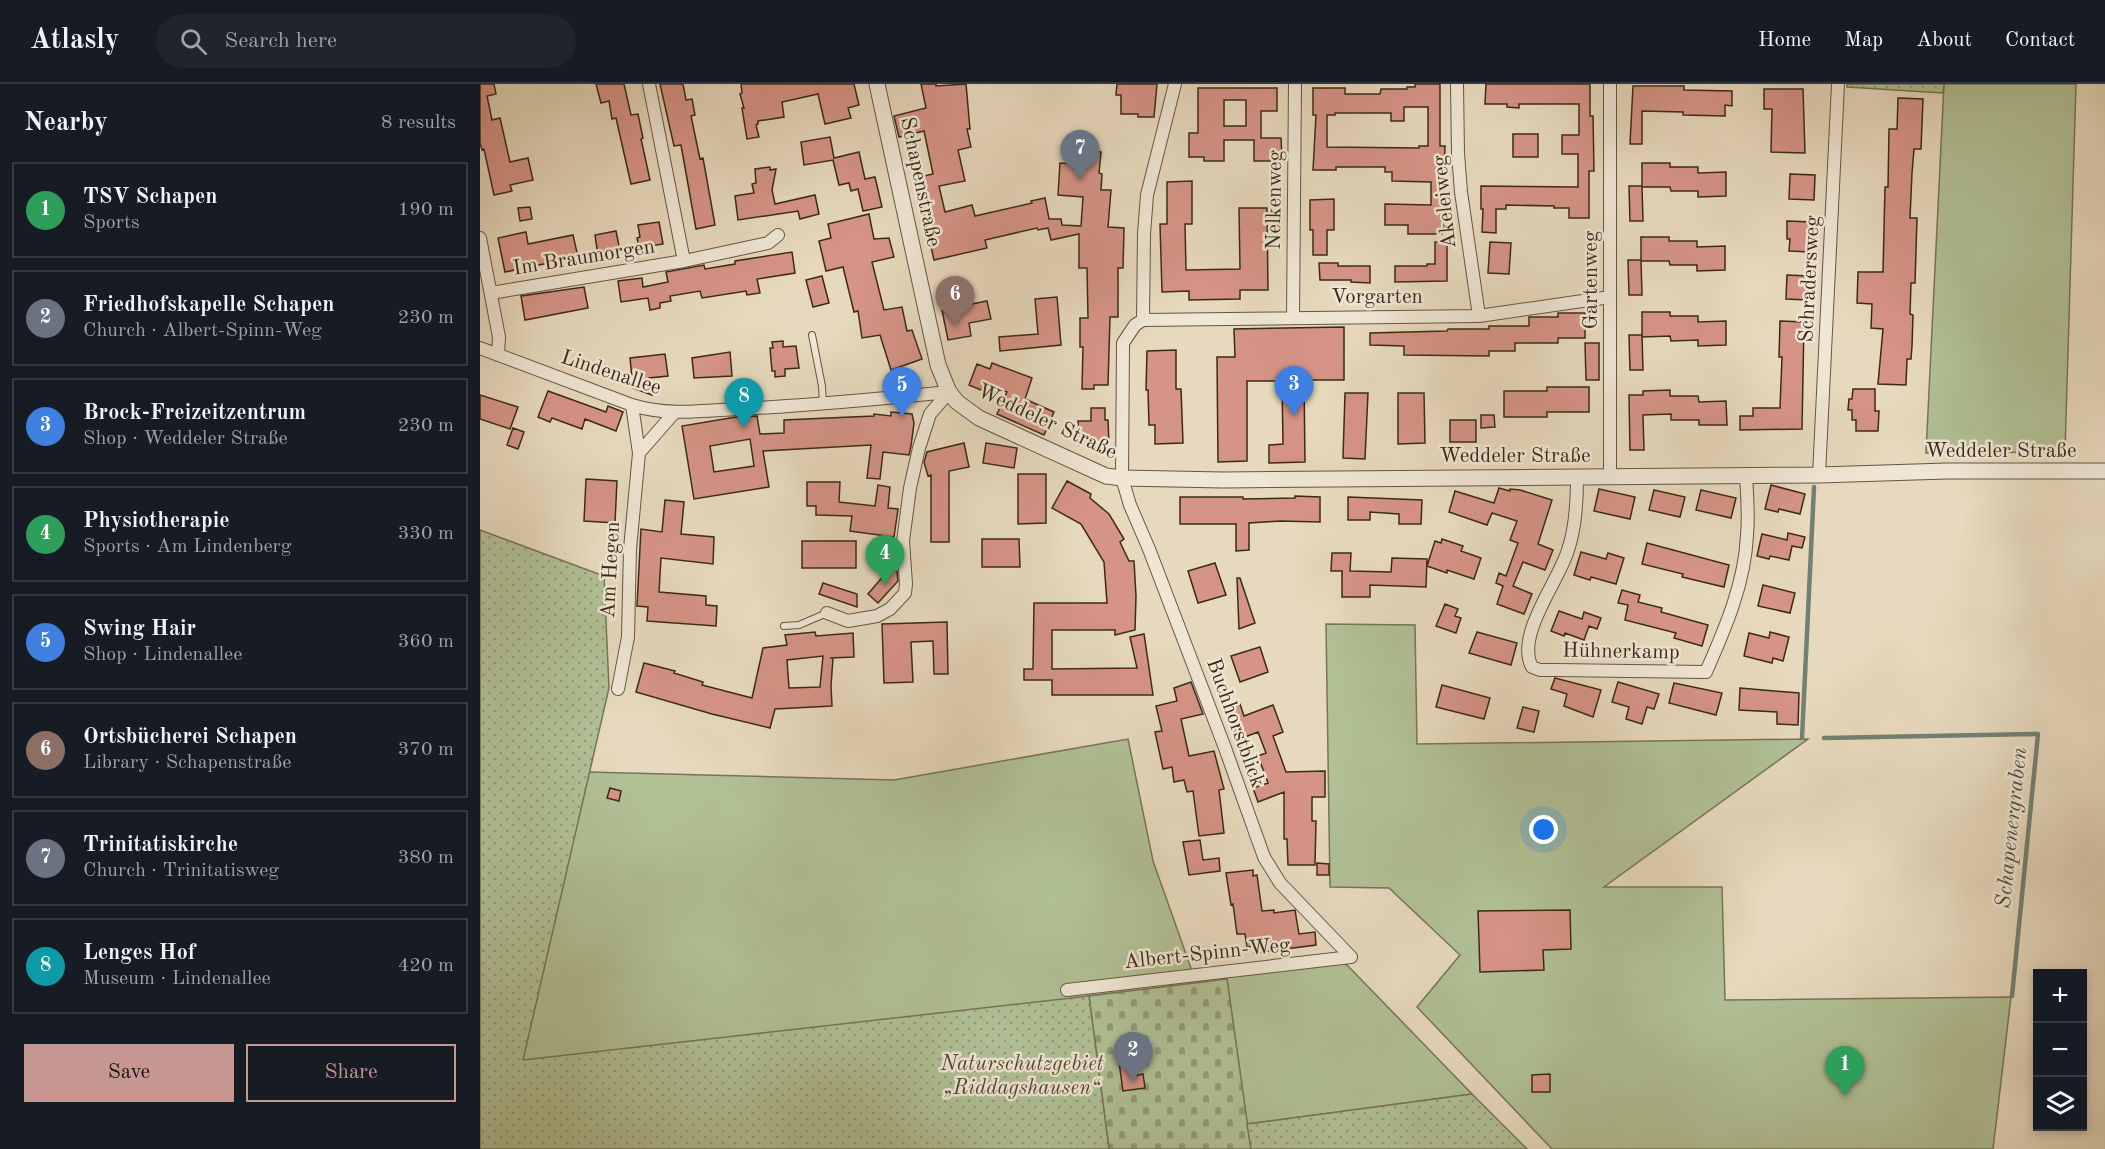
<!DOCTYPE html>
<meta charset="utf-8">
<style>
:root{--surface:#171b24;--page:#20242c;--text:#f1f3f6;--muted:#9ea1a6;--line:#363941;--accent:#c59692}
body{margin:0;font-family:"Old Standard TT",serif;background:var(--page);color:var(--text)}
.controls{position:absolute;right:18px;bottom:18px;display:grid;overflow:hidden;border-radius:0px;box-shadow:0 3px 9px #0003}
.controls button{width:54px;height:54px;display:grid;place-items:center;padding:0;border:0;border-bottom:2px solid var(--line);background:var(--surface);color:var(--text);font:30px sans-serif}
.you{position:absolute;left:1064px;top:746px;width:21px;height:21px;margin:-15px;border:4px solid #fff;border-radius:50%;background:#1a73e8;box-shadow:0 0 0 9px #1a73e833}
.badge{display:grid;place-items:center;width:39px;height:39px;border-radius:50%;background:var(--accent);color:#fff;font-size:20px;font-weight:700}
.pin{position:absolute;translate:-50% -50px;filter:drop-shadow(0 2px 3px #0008)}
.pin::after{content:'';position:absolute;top:32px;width:21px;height:18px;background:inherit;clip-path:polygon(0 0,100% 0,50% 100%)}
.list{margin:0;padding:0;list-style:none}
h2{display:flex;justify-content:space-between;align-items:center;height:78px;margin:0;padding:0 24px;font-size:26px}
h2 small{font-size:20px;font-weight:400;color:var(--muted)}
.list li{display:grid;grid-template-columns:39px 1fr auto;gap:18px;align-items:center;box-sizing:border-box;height:96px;margin:0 12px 12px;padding:0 12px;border:2px solid var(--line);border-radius:0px}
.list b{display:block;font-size:22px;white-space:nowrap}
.list p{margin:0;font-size:20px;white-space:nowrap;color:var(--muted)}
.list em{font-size:20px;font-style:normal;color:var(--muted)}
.actions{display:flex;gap:12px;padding:18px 24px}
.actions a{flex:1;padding:14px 0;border:2px solid var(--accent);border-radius:0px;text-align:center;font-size:21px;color:var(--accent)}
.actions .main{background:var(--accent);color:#111}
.icon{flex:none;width:33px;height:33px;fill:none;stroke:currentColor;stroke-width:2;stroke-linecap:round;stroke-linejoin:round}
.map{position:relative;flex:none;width:1625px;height:1065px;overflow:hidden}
header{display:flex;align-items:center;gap:36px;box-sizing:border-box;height:84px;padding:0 30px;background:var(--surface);border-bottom:2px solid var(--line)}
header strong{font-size:28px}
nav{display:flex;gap:33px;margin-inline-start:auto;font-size:21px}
.search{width:420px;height:54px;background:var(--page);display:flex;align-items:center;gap:15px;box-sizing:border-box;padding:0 21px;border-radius:33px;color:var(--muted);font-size:22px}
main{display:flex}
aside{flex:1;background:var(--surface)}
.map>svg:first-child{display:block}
</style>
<header>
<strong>Atlasly</strong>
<div class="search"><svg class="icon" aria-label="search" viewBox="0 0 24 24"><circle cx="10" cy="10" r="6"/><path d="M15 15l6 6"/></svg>Search here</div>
<nav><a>Home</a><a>Map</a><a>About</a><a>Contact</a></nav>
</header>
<main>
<aside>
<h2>Nearby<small>8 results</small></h2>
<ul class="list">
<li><span class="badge" style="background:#2e9e5b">1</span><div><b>TSV Schapen</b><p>Sports</p></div><em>190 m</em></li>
<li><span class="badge" style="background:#6b7280">2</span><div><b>Friedhofskapelle Schapen</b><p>Church · Albert-Spinn-Weg</p></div><em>230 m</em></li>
<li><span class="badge" style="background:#3f7fe0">3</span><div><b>Brock-Freizeitzentrum</b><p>Shop · Weddeler Straße</p></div><em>230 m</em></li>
<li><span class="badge" style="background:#2e9e5b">4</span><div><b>Physiotherapie</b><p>Sports · Am Lindenberg</p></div><em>330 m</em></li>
<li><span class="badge" style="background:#3f7fe0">5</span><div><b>Swing Hair</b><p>Shop · Lindenallee</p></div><em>360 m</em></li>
<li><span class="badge" style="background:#8d6e63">6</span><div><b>Ortsbücherei Schapen</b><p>Library · Schapenstraße</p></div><em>370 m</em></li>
<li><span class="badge" style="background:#6b7280">7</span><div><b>Trinitatiskirche</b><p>Church · Trinitatisweg</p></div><em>380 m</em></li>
<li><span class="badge" style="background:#0f9aa8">8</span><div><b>Lenges Hof</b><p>Museum · Lindenallee</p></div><em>420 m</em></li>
</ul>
<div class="actions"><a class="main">Save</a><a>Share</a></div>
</aside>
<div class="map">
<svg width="1625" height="1065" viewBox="0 0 1625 1065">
<defs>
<pattern id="cemetery-stones" width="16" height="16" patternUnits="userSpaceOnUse" patternTransform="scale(1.5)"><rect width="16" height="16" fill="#b1c095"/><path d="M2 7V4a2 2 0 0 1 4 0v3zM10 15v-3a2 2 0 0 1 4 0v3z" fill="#919c79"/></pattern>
<pattern id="park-dots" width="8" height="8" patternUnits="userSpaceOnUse" patternTransform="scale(1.5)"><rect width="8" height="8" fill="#b1c095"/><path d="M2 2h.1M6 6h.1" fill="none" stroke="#919c79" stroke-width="1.8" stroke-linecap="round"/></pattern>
</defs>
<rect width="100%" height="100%" fill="#e7d9bd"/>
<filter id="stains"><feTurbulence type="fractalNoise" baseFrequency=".00333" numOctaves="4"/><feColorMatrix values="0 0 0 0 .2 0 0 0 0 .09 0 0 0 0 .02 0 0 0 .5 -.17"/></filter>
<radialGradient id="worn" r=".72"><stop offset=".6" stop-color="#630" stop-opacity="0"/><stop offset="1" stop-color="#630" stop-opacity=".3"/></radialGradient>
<path fill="#b1c095" stroke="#767556" stroke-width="1.5" d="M1464,0H1596L1585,368L1446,369Z
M846,540L935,541L937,660L1328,655L1124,803H1242L1245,916L1531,913L1513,1065H1072L937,923L980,871L909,804L850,803Z
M648,655L673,777L712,887L851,871L868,882L992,1010L767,1040L747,896L609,912L629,1065H0V764L108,688L414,696Z"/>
<path fill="url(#cemetery-stones)" stroke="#767556" stroke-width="1.5" d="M747,895L771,1065H629L609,912Z"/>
<path fill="url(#park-dots)" stroke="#767556" stroke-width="1.5" d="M1367,0H1464L1463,9L1367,3Z
M0,446L124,492L129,604L43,976L609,912L629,1065H0Z
M992,1010L1047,1065H771L767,1040Z"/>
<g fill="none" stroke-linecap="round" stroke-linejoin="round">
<path stroke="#728074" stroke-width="4.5" d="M1322,654L1334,403
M1344,654L1558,650L1532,912"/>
</g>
<path fill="#d69487" stroke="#3b2a17" stroke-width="1.5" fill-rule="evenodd" d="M0,0H14L16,10L7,12L12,36L20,34L30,78L48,74L53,96L30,101L32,107L14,111L4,65L2,66L0,59Z
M116,0H144L151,31L158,30L163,54L161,55L170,96L151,100L136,34L132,35L129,17L121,19Z
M180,0H203L206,16L212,15L215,31L211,32L220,75L223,74L235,141L216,145L201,61L194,62Z
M261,0H374L379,21L368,24L371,34L345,40L338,10L302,18L304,33L278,37V40L276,41L279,53L267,55L262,24H264L260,10L262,9Z
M441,0H456V2L486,0L490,45H487L491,63L478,66L485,97L459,102L465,128L492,121L495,132L552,119L551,117L565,114L569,135H581L582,141L601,142L603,113L578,111L580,79L604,81L605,67L621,68L619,89L622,90L621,106H631L628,143L644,144L643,184H638V233H630L628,301H614V305H602L603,263H600V234H608L607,184H599V150L571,156L568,144L558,146L557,144L505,156L507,164L454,176L435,94L453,90L444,47L419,53L414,32L446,24Z
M637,0H677L674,33H658V30H641V11H636Z
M935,0H960V62H965L962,150H928V141H905V120L951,121V98L912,97V88H905V83H856V86H833L836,31H833V4H865V10H900L901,5H927V3H935ZM924,23H948V62H939V64L847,63V31H855V29H911V37H924Z
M1006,0H1110V32H1113L1114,87H1109V134H1089V124H1074V122L1026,121V125H1016V149L1002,148L1003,125H1001V102L1098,103V70H1082V51H1099V20H1039V24L1027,23V20H1005Z
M1153,2H1204V6L1252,7V22L1245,21V32L1203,31V28L1162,27V60H1150Z
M718,4H797V27H781V54H801L802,77H774V56H744V77H724V73H709V49H718ZM744,16H766V42H744Z
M1284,5H1323L1325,69L1291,68L1292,25H1284Z
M1418,14L1443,15L1441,65H1434L1432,89L1430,134H1437L1435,199H1431L1430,230L1433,231L1432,262L1431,275H1427L1426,301L1398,300L1403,245L1391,244L1392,220L1377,219L1378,188H1403L1405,103H1408L1409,45H1417Z
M1033,50H1058V73H1033Z
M350,53L354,74L379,68L385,95L395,93L402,123L383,127L378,105L371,107L369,99L359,101L353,76L324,81L321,58Z
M1162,79H1190V83H1218V89L1246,88V112L1218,113V107H1191L1190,103H1162L1163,137H1150L1149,102H1162Z
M290,83V86L296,85L292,106L295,120L335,111L339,130L320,135L318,127L258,136L255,112L274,109L272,100L276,99L275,85Z
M1310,90L1335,91L1334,116L1309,115Z
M712,97V140H705L706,186L760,185L759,124H787L788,206H760V215L709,216V207L682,208L680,140H687V98Z
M854,115V146H847V171H833V146H830V116Z
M50,123L52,135L40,137L38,124Z
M389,130L394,155L409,154L414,173L392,178L404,226L422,223L427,247L432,246L442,275L411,286L400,251L382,254L378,227L374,228L363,183L346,187L339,157L351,154L348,140Z
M1307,137L1331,138L1330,168L1309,167L1310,155H1307Z
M179,138L183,160L159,164L157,154L160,153L158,141Z
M136,147L140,167L118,171L115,151Z
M46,148L48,160L93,151L98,173L25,188L18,154Z
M1161,153H1189V157H1217V163L1245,162V186L1217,187V181H1190L1189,177H1161L1162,211H1149L1148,176H1161Z
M955,158H967V197L915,198V182H947V180H955Z
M1010,158L1031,159L1029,190L1008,189Z
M312,168L315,189L277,195L280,209L267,211L266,207L222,214L220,207L190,212L191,217L180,219V224L170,226L168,214L141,218L138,197L162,194L163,203L188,198L186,188L224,181L225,185L255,180V177Z
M839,179H858V182H890V199L871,198V196H840Z
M1307,191L1328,192L1327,216L1306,215Z
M342,192L349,219L333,223L326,196Z
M104,203L108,224L45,236L41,212Z
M577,213L581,261L520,267L519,253L558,250L555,215Z
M507,217L511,235L489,239L491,252L468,256L462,226Z
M1162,228H1190V232H1218V238L1246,237V261L1218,262V256L1191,257L1190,252L1162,253Z
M1078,229H1105V254H1078V259H1035V267H1009V272L924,271V262L890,261V249L967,247L968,245H1009V242H1049V233H1078Z
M1300,237L1324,238L1322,345L1260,346V332H1273V324H1300L1302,273H1299Z
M864,243V296H824L825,378L789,379V361L803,360L802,297H767V377L738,378L737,273H755L754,245Z
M1149,251H1162L1163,286H1150Z
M303,257V263L316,262L319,284L305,285V292L295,293V287H292L290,264H293L292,258Z
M1105,259H1119V296H1106Z
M696,266V305H701L703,359L675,360V341H669L668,306H666L667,267Z
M250,268L252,292L214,294L212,274Z
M185,270L188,292L169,294L172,311L153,304L150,274Z
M512,279L552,294L545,315L574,328L564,351L517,330L527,308L504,299L501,306L489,301L497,280L510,285Z
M1067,303H1109V328H1067V333H1024V307H1067Z
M1373,305H1395V327H1399L1398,347H1376V336H1372V326H1368L1369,315H1372Z
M1190,306V312H1218L1219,318L1246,317L1247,341H1219V336H1191V330L1163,331L1164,366H1150L1149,311H1163V307Z
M68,307L126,328L128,322L143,328L136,347L105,335L102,345L72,334L70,338L58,333Z
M865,309H888L885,375L863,374Z
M918,309H944L945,359L918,360Z
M0,311L38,323L30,345L0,335Z
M611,324H625V336H628L629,360L599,361L598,337H611Z
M411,328L432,330L434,339L431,362L429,371L403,368L400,395L387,394L391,361L283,367L289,403L214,415L202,342L256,333L277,332L280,350L304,349V336L394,332V330L411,332ZM270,355L274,382L234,388L230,362Z
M1001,331H1014L1015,343L1001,344Z
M970,336H996V358H970Z
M33,344L44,348L38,365L27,361Z
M484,359L489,383L469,387V458H451V391L448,392L444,378L447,368Z
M506,359L537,364L534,384L503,379Z
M538,390H566V439L538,440Z
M106,395L137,397L135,439L104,437Z
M587,397L611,410L610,414L629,430L644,455L640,458L649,477H654L656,512L655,546L635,551V546H572V585L657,584L650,553L664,550L673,611H572V596H544V585H553L554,519H627L624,478L601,440L572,424Z
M327,398H360L359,418L395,422L398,401L410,403L408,424L418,425L414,453L370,447L372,432L336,431V422H327Z
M1291,401L1325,410L1320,430L1299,425L1298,428L1285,425Z
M1019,404L1030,407V405L1040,406L1072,416L1058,460L1073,466L1065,486L1043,478L1033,502L1052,510L1044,530L1017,520L1023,502L1016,499L1019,489L1026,492L1038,459L1030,456L1037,437L1012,429L1007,441L969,428L975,407L1014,419Z
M1119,405L1155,413L1150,435L1114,427Z
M1174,406L1205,413L1200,433L1169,426Z
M1221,406L1256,414L1251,434L1216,426Z
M815,412L840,413V438L800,437L769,439V466L756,467V440H700V413H763V415L815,414Z
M868,413L942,416L941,440H919V430L890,428V436H868Z
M185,416L204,418L201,450L234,453L233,480L181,474L179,508L226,512V521L237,522L236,542L167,537L168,523L157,522L161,445L182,448Z
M1308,449L1325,453L1322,464L1312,462L1309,476L1290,472L1289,475L1277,472L1282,450L1307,456Z
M502,455H539L540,483H502Z
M962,455L983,462L981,467L1001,474L994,495L967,486V489L947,482L955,457L961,459Z
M322,457H376V484H322Z
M1167,459L1249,481L1244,503L1202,493L1203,490L1162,480Z
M1101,468L1126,475L1128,469L1144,474L1136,500L1111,493L1110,496L1094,491Z
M852,469H871L870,487L911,488L912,474L947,475L946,503L890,501V513H862V487H851Z
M735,479L746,511L718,519L708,487Z
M411,483L417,488L418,497L398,519L388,510Z
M757,494H760L775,539L759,545Z
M343,499L377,510V523L339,510Z
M1283,501L1315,509L1310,529L1278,522Z
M1142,506L1160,511L1158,518L1182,524L1181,528L1228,541L1222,562L1194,554L1196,549L1145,536L1148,521L1138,519Z
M965,520L978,525L975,532L981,534L976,549L956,542Z
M1079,527L1102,535L1104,528L1121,534L1117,545L1109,542L1104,556L1085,549L1084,552L1071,547Z
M467,538L468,590H454L453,557L431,558L433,598L404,599L402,540Z
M335,548L336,552L373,549L374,573L350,574H353L351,602L352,622L295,625L290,644L232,630L156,608L164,579L195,587L194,589L223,598L222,601L272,614L283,564L307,561L305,551ZM343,572L340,603L309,604L307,576Z
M997,548L1037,559L1031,581L989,569Z
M1290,548L1309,553L1303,577L1293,574L1292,579L1264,572L1269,549L1289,554Z
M780,563L788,588L760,598L751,572Z
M1075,594L1121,606L1113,633L1084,622L1087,610L1071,605Z
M711,598L723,630L701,635L709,672L734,667L744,705L739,706L744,749L719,752L713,707L707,708L704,696L694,698L692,683L683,685L675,648L682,647L676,622L697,617L694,604Z
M1138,598L1179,610L1174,625L1167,623L1162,640L1146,635L1149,623L1132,618Z
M1194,599L1242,609L1236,631L1189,619Z
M962,601L1010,614L1004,635L956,623Z
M1260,604L1319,609L1318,641L1297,640V628L1259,626Z
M760,620L764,632L793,621L803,648L793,652L806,688L845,687V713H832V737H836L835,781H808L807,755H804V708L778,718L773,704L788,699L778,672L786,669L778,648L757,656L746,626Z
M1043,623L1059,627L1054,648L1037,644Z
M130,704L141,707L139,717L127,714Z
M720,756L723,776L739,774L740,787L709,791L703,758Z
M837,779L849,780V791H837Z
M773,786V792L777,791L782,827L794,826V829L815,826L819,850L835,848L836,861L774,869V862L767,863L765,850H757L753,820L751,821L746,789Z
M1090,826L1091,865L1063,866L1064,886L1000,888L998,827Z
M651,977L654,992L663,990L665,1004L643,1007L639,978Z
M1070,990V1008H1052V991Z"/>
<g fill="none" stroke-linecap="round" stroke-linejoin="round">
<g stroke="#665640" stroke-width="8">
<path id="service" d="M332,251L342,302L343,320
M304,542L319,541L347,529"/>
</g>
<g stroke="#665640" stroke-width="14">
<path id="minor" d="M695,0L667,111L664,150L663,236L655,241L643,259L642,394L650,421L669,465L745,664L784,773L800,799L871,873
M977,0L978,69L981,108L999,232
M0,154L19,253L18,271
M204,177L288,159L298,151
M11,209L204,177L169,0
M813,233L815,0
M663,236L999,232L1130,213
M0,264L152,321C187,332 222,327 257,325C328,322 398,315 469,308
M152,321L159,369
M1339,391L1358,0
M1097,393C1097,417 1096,443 1088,466C1079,497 1035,551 1052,583L1060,586H1075L1226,588C1245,545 1265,499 1267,451C1269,431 1267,411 1266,391
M1130,393V0
M347,529L368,537L397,532L410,525L425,509L426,500L423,457L430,404L439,364L450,330L469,308
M138,605L148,553L150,465L159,369L194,329
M587,906L871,873"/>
</g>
<g stroke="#665640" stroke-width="17">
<path id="tertiary" d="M397,0L458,281L469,308L477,318L499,334L626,392L642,394L743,396L1339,391L1467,387H1625"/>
</g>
<use href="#service" stroke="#efe6d4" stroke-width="6"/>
<use href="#minor" stroke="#efe6d4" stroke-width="12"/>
<use href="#tertiary" stroke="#efe6d4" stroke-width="15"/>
</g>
<g text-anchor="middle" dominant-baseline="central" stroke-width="5" stroke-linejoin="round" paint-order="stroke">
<g font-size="21" fill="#3b2a17" stroke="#efe6d4">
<text transform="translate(440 98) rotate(78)">Schapenstraße</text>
<text transform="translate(795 116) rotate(-89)">Nelkenweg</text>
<text transform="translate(965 118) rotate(-96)">Akeleiweg</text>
<text transform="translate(104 174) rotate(-9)">Im Braumorgen</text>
<text transform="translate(1330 195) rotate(-87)">Schradersweg</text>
<text transform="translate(1111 196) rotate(-90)">Gartenweg</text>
<text x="897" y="213">Vorgarten</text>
<text transform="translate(131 289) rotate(18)">Lindenallee</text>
<text transform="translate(567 338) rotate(25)">Weddeler Straße</text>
<text x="1521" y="367">Weddeler Straße</text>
<text x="1035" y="372">Weddeler Straße</text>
<text transform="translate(131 486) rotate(-87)">Am Hegen</text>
<text transform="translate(1141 568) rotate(1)">Hühnerkamp</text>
<text transform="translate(755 639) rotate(70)">Buchhorstblick</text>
<text transform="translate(727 870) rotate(-6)">Albert-Spinn-Weg</text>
</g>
<g font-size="21" font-style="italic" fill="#534830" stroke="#efe6d4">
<text x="542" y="980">Naturschutzgebiet<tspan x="542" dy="24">„Riddagshausen“</tspan></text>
</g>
<g font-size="22" font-style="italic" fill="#524e3e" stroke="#efe6d4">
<text transform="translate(1532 744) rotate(-84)">Schapenergraben</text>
</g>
</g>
<rect width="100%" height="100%" filter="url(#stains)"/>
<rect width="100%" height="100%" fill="url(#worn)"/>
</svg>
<div class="controls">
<button>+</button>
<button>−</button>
<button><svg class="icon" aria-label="layers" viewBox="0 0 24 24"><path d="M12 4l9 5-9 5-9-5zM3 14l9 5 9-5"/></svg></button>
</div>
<div class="you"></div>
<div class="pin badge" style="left:1365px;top:1012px;background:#2e9e5b">1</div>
<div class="pin badge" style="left:653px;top:998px;background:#6b7280">2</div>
<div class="pin badge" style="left:814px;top:332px;background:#3f7fe0">3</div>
<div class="pin badge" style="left:405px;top:501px;background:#2e9e5b">4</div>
<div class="pin badge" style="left:422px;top:333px;background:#3f7fe0">5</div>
<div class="pin badge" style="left:475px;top:242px;background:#8d6e63">6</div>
<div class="pin badge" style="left:600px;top:96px;background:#6b7280">7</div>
<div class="pin badge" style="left:264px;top:344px;background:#0f9aa8">8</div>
</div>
</main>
